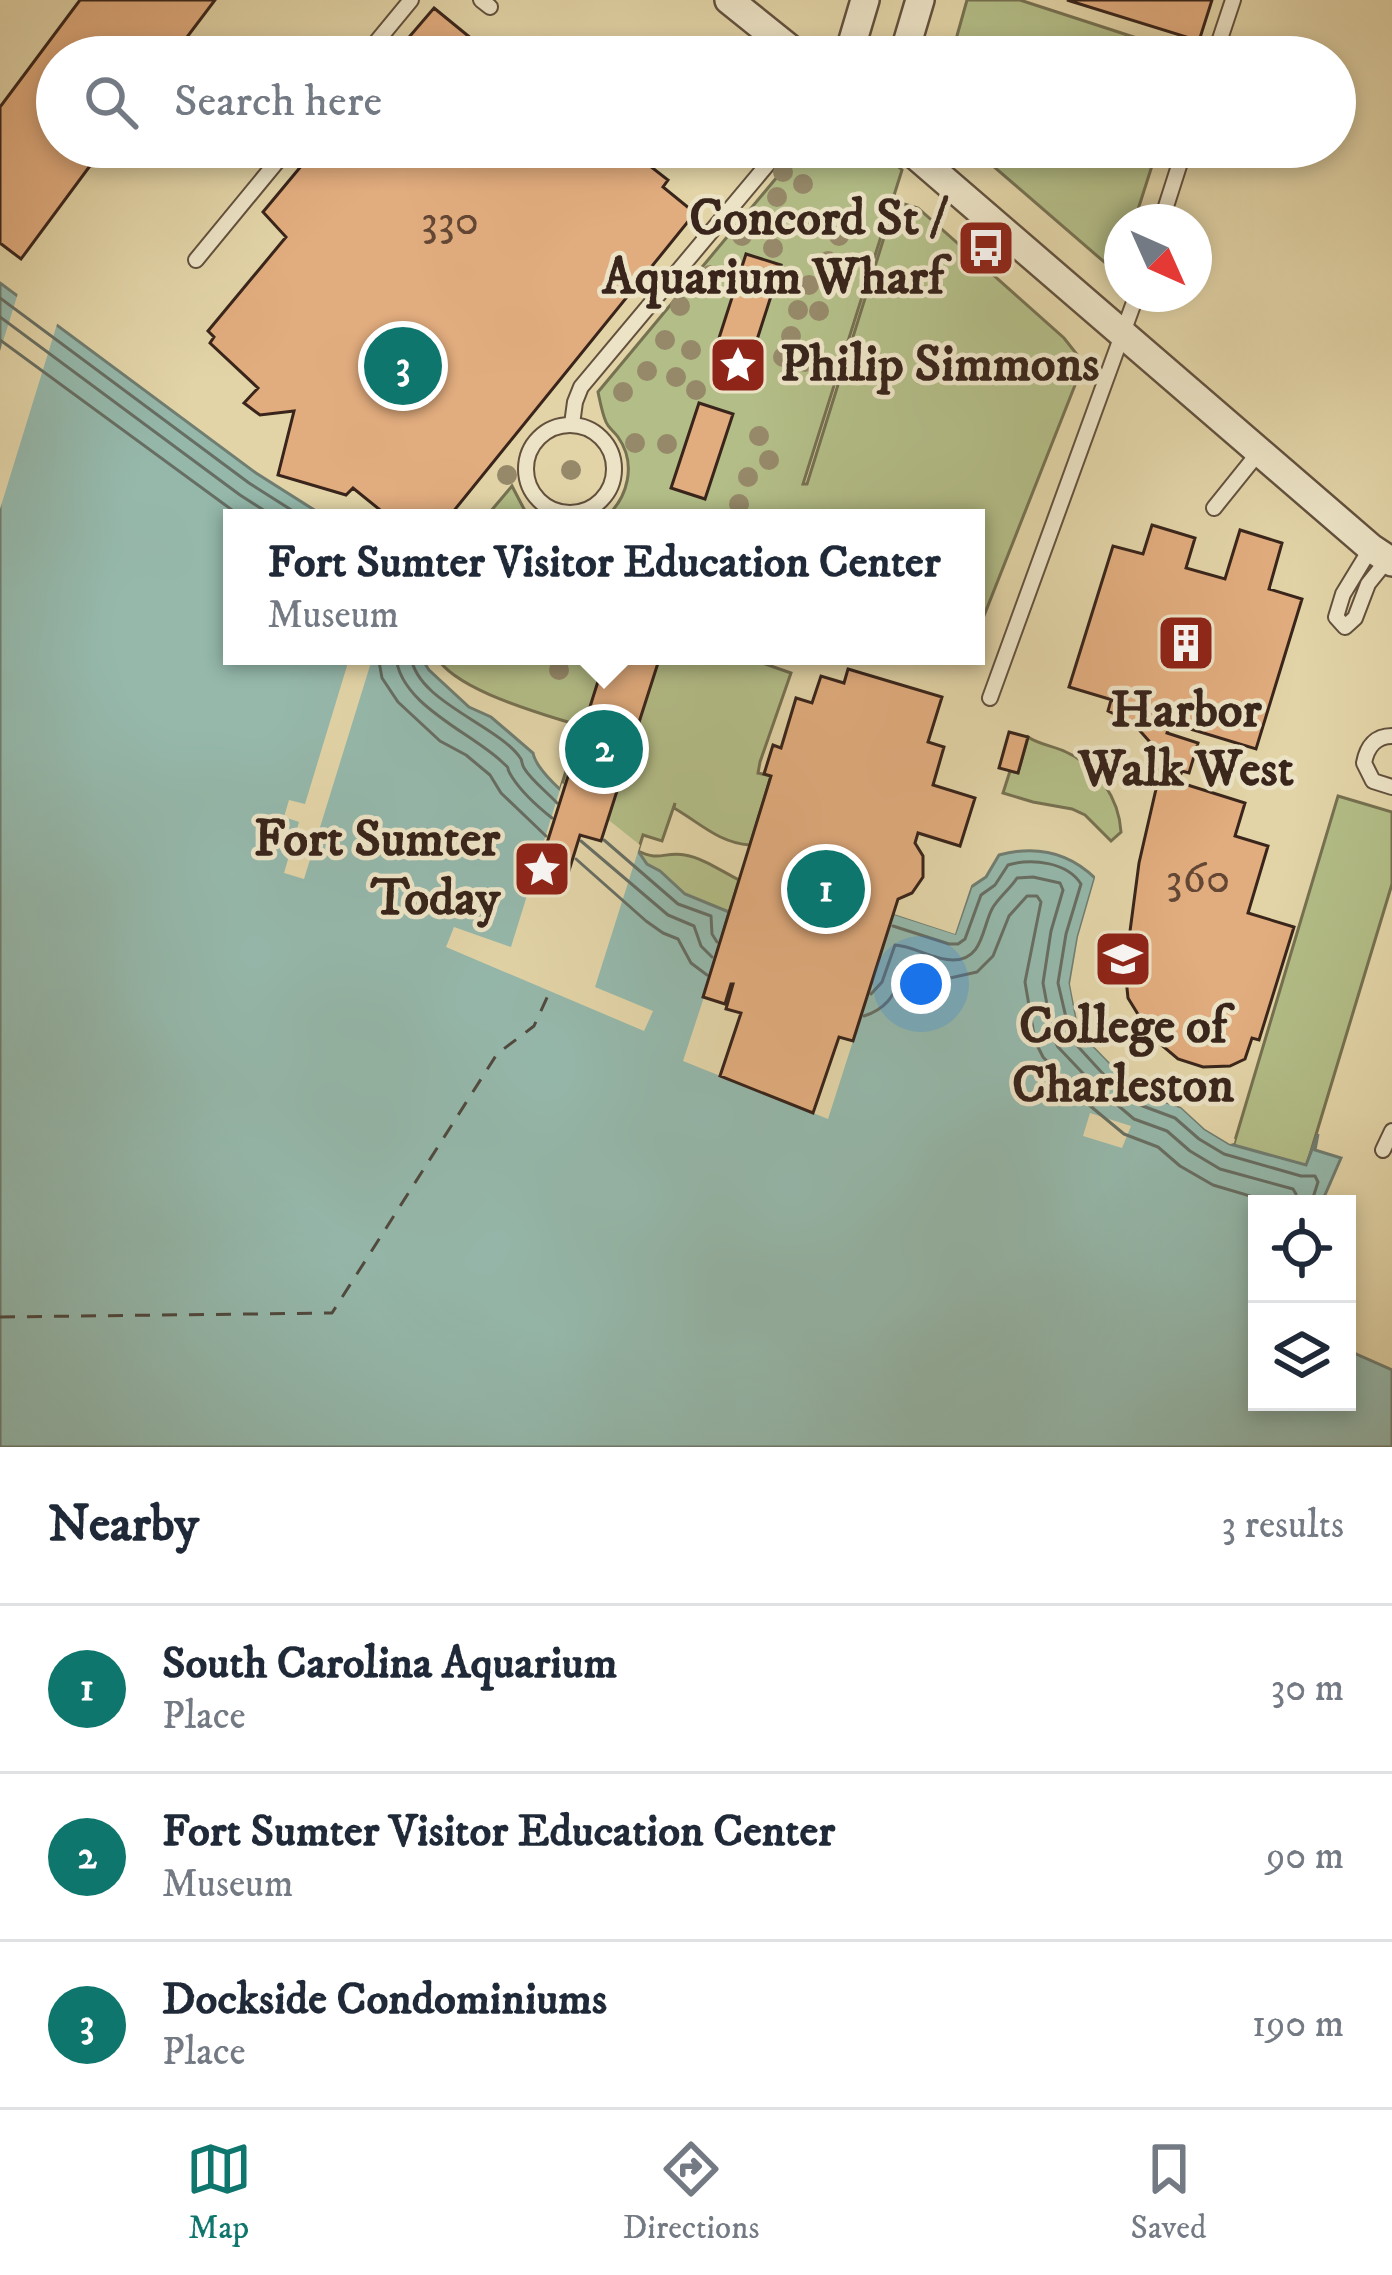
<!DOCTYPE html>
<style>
:root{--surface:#fff;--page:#f2f2f3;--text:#1f2937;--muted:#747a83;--line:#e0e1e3;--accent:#0f766e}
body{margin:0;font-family:"IM FELL DW Pica",serif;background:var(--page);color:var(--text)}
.controls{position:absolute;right:36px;bottom:36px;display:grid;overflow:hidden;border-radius:0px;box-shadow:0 6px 18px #0003}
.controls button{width:108px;height:108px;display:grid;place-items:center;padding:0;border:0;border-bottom:3px solid var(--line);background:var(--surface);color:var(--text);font:60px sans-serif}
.compass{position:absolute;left:1104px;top:204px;width:108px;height:108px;border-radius:50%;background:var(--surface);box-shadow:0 6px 18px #0003;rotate:135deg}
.you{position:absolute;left:921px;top:984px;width:42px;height:42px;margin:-30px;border:9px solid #fff;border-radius:50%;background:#1a73e8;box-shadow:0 0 0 18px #1a73e833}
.badge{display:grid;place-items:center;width:78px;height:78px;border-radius:50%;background:var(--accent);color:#fff;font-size:39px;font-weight:700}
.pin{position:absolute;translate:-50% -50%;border:6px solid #fff;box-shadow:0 3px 12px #0006}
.popup{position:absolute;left:223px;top:509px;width:762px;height:156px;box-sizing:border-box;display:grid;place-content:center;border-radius:0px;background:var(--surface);filter:drop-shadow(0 3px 9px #0005);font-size:39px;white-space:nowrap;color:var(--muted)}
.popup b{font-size:45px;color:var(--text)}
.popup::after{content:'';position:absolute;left:50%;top:100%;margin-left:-24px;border:24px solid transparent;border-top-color:var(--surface)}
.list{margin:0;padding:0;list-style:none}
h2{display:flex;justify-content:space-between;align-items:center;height:156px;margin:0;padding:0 48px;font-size:51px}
h2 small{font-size:39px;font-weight:400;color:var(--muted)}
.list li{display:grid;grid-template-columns:78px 1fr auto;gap:36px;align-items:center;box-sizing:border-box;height:168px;padding:0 48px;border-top:3px solid var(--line)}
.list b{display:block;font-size:45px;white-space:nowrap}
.list p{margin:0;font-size:39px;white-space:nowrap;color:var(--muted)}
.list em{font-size:39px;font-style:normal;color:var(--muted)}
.icon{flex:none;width:66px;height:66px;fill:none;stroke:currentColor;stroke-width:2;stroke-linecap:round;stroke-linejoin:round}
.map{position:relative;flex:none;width:1392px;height:1447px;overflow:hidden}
.search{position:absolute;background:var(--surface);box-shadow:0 6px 18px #0003;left:36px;right:36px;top:36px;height:132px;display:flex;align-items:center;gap:30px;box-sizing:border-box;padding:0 42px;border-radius:66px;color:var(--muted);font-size:45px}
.sheet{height:660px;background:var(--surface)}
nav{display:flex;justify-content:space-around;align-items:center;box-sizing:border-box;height:168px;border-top:3px solid var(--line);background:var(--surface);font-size:33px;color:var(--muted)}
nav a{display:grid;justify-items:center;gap:6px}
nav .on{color:var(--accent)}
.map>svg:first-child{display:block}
</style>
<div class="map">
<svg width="1392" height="1447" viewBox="0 0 1392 1447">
<rect width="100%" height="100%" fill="#e2d4a7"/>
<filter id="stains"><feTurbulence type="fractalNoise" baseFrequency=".00167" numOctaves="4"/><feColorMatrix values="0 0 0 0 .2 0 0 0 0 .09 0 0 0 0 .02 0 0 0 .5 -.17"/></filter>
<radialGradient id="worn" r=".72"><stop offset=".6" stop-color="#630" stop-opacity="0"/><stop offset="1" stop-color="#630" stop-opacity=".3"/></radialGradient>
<path fill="#b3bd87" stroke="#767151" stroke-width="3" d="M967,0H1020L1189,55L1188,57H951Z
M802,147H876L902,170L803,484H807L892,212L904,204L918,208L1064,338L1079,357V375L976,636V518H605C628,498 637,464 618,437C613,430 609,429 606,422C602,413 600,401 598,392Z
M971,147H1158L1134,222H1122V253L1110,267Z
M512,486L524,509L534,518H485Z
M436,656H742L791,673L760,762L758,773L771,776L750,845C719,843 700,823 674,808L675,803L662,841L643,835L638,851C660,862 665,851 685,855C703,858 723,872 739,880L723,933L511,947L580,726C544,714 455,691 436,656Z
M1028,737C1040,745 1054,746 1066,752C1097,766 1119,798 1121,832L1111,841L1085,815L1072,809L1033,802L1003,793L1010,771L1018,773Z
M1338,796L1392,812V884L1305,1171L1233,1147Z"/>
<path fill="#95b8ab" stroke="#707d71" stroke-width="3" d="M0,283L256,473L327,518H232V656H420L429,670L469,707L491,717L533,753C538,781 614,832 638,851L647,864L660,871L685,894L729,912L723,933L877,908L955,933L971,887L986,877L999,855C1036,845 1068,852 1095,878L1078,937L1070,983L1079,1031L1114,1067L1148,1096L1181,1107L1205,1129L1230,1144L1306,1165L1318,1134L1315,1150L1341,1158L1321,1204H1257V1402H1347V1350L1392,1370V1447H0Z"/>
<path fill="#e2d4a7" d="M19,290L58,321L0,509V351Z
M350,656H373L304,879L284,873L299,822L284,817L289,800L305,804Z
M562,783L640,845L595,987L653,1011L644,1031L446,947L454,927L511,947Z
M1095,870L1101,880L1083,938L1076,983L1085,1028L1118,1062L1151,1090L1184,1102L1209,1124L1235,1139L1234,1143L1230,1144L1205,1129L1181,1107L1148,1096L1114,1067L1079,1031L1070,984L1078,937L1095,878Z
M974,877L955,934L894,914L896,908L951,926L966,884Z
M731,984H733L726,1009L837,1040L839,1037L853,1041L828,1119L683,1061L704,997Z
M1090,1113L1131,1126L1122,1148L1083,1136Z"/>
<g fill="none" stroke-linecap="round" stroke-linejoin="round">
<path stroke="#676e63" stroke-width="3" d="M0,298L249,483L304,518
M0,317L240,495L276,518
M0,340L243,518
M378,656L382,678L398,702L440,741L466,755L490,775L501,793L546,836
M396,656C399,704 470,732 501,761C514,773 503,763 512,777C521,791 538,807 552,818
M411,656C416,702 499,725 521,759C522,761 522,765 524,768C531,780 547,792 557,803
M604,840L678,904L711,916L712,934L717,942
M581,841L668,915L694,926L701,946L712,957
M576,859L646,921L663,933L678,939L691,963L707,975
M893,926L949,944H958L965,939L981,895L995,885L1008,865C1032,858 1067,862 1081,884L1066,934L1058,983L1071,1039L1105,1076L1140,1105L1175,1118L1199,1139L1224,1154L1301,1176H1315L1318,1182L1311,1204
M871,994L882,982L895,945C914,946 933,960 953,960C983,960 982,928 992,909C997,899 1010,889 1017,878L1033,877L1060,883L1063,890L1051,931L1043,983L1053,1037L1058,1047L1095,1086L1134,1119L1167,1131L1190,1151L1220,1169L1293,1189L1296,1194V1204
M864,1016C892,1007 895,989 908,967L950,978L977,972L993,956L1009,916L1027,896H1037L1041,902L1025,982L1035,1041L1043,1057L1083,1100L1124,1134L1158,1147L1180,1166L1213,1185L1277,1204"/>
<path stroke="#504a3f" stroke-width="3" stroke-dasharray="15 12" stroke-linecap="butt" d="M0,1317L332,1313L497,1054L534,1026L550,991"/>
</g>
<path fill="#e1ac7e" stroke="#39251b" stroke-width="3" d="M80,0H215L172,57H57V147H104L21,259L0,243V107Z
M1067,0H1212L1199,41Z
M434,8L494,57H392Z
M317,147H606L619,158L627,148L668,180L663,187L695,213L448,518H390L353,488L346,495L278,475L294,411L260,415L244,403L258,388L210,343L214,337L208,331L286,237L263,212Z
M746,254L781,265L754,349L719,338Z
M699,403L733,414L705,499L671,488Z
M1152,525L1195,538L1186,568L1225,579L1240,530L1282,543L1269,589L1302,599L1256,749L1187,728L1189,723L1069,687L1113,546L1143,554Z
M606,656H635L658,663L601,841L580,835L563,890L535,881Z
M848,669L942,697L928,742L944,747L933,785L975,798L960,846L918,833L915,843L923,856V877L912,893L898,899L853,1041L839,1037L813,1113L720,1076L741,1013L726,1009L733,984H731L725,1004L703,997L771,776L764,774L773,745L781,748L796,698L812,703L821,676L844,683Z
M1111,700L1172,718L1167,733L1198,743L1189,773L1182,771L1178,782L1245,803L1235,836L1268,846L1248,913L1294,927L1259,1040L1252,1038L1245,1059L1230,1066L1203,1067L1178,1059L1152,1037L1128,998L1125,969L1139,863L1159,776L1149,741L1133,723L1108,711Z
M1009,732L1028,737L1018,773L999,768Z"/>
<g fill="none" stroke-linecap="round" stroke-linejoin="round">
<g stroke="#63513e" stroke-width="18">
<path id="lane" d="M481,0L490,7
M364,57L411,0
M1214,57L1233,0
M1161,222L1185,147
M196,260L289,147
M572,424L575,402L581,387L782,147
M526 469a44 44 0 1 1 88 0a44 44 0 1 1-88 0Z
M1214,508L1259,452
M1371,548L1343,594L1336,617L1345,627L1355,618L1368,584L1388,559
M990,698L1137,294
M1392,736C1375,736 1367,747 1364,763L1373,781L1392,787
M1383,1150L1392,1131"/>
</g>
<g stroke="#63513e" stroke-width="32">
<path id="street" d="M729,0L800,57
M848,57L865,0
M903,57L920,0
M906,147L1371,548L1392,562"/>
</g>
<use href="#lane" stroke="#ece3c6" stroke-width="14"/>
<use href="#street" stroke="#ece3c6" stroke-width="27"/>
</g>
<g fill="#968969">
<circle cx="783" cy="172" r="10"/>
<circle cx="803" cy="184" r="10"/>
<circle cx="777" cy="197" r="10"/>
<circle cx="742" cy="236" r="10"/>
<circle cx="839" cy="236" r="10"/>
<circle cx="773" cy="248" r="10"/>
<circle cx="828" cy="261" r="10"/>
<circle cx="710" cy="275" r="10"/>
<circle cx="809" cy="285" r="10"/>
<circle cx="680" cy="306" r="10"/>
<circle cx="798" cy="310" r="10"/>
<circle cx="819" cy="311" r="10"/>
<circle cx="791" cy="336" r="10"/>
<circle cx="665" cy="340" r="10"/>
<circle cx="691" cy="350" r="10"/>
<circle cx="783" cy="357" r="10"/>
<circle cx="805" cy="362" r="10"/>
<circle cx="647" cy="371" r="10"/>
<circle cx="676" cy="377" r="10"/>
<circle cx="696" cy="390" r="10"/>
<circle cx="623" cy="392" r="10"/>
<circle cx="759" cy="436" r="10"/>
<circle cx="635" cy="443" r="10"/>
<circle cx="667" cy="444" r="10"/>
<circle cx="769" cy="460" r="10"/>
<circle cx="571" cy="470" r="10"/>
<circle cx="507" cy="475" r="10"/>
<circle cx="748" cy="477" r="10"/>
<circle cx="739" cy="504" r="10"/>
<circle cx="559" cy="670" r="10"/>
</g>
<defs>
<g id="bus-square" transform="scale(3)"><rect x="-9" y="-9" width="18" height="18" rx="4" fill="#8f2418" stroke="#ece3c6"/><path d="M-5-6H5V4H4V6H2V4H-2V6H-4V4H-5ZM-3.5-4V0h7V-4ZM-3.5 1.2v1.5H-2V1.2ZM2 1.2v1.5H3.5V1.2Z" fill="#fff"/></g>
<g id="sight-square" transform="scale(3)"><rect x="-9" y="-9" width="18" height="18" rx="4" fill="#8f2418" stroke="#ece3c6"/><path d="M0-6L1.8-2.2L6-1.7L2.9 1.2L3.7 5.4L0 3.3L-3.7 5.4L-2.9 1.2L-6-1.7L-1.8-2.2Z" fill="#fff"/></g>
<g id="building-square" transform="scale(3)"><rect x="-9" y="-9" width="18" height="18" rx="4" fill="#8f2418" stroke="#ece3c6"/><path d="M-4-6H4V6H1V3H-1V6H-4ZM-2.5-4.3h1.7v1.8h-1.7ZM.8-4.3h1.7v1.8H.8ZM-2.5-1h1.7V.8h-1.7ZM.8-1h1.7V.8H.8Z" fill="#fff"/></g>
<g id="university-square" transform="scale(3)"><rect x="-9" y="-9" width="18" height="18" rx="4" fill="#8f2418" stroke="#ece3c6"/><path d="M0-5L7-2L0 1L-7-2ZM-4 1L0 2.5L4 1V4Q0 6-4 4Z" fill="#fff"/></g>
</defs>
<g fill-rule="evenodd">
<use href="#bus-square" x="986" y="248"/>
<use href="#sight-square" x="738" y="365"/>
<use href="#building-square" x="1186" y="643"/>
<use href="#sight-square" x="542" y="869"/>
<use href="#university-square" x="1123" y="959"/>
</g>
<g text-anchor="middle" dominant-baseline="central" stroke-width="9" stroke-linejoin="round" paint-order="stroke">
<g font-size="45" fill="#634734">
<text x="450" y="221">330</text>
<text x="1198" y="879">360</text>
</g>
<g font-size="51" font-weight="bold" fill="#39251b" stroke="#ece3c6" text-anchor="end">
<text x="944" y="219">Concord St /<tspan x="944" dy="59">Aquarium Wharf</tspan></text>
<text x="780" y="365" text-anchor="start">Philip Simmons</text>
<text x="1186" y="711" text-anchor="middle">Harbor<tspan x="1186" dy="59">Walk West</tspan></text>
<text x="500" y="840">Fort Sumter<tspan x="500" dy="59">Today</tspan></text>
<text x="1123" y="1027" text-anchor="middle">College of<tspan x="1123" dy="59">Charleston</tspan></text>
</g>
</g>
<rect width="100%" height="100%" filter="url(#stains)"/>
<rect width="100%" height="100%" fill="url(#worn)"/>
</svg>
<div class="controls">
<button><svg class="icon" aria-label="locate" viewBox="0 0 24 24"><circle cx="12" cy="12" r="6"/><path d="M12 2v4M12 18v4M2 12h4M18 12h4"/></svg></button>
<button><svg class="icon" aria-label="layers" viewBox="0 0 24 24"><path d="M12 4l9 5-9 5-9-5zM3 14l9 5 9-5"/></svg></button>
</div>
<svg class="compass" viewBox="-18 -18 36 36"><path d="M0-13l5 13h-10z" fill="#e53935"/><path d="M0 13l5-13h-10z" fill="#747a83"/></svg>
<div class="you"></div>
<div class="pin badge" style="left:826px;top:889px">1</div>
<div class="pin badge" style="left:604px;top:749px">2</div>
<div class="popup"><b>Fort Sumter Visitor Education Center</b>Museum</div>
<div class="pin badge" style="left:403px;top:366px">3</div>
<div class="search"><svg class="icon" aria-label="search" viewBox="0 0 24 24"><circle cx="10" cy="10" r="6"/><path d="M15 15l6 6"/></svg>Search here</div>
</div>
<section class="sheet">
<h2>Nearby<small>3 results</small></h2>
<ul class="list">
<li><span class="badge">1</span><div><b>South Carolina Aquarium</b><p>Place</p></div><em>30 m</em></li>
<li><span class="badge">2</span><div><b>Fort Sumter Visitor Education Center</b><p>Museum</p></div><em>90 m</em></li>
<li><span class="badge">3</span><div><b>Dockside Condominiums</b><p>Place</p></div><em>190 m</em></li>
</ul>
</section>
<nav>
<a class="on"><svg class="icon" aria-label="map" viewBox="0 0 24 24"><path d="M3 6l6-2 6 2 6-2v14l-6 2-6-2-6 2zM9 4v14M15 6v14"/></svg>Map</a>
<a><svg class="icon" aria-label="directions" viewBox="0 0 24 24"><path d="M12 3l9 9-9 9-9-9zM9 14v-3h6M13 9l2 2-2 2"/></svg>Directions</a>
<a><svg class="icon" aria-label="saved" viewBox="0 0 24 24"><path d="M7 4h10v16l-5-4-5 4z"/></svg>Saved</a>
</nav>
